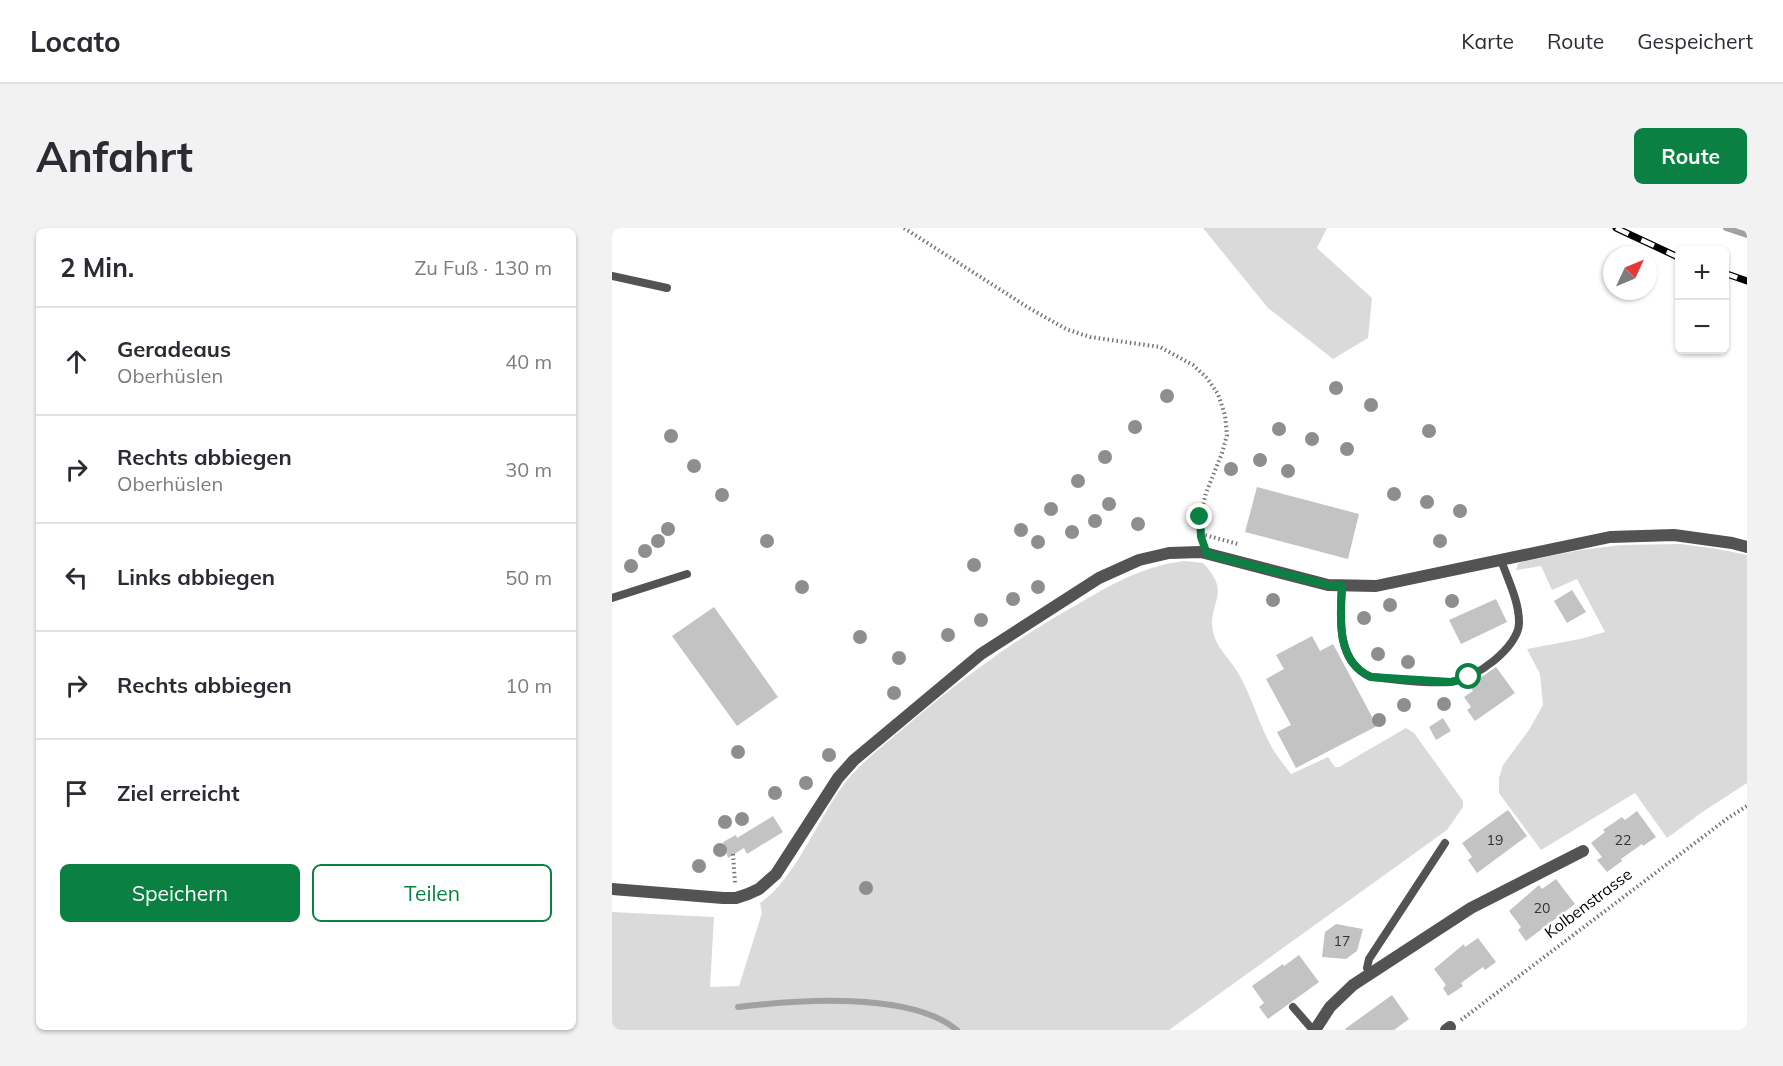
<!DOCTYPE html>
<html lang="de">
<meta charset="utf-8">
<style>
:root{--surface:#fff;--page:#f2f2f3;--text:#2b2b33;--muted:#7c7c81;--line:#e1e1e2;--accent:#0b8043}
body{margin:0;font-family:Mulish,sans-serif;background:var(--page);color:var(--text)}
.controls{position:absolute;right:18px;top:18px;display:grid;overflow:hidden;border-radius:9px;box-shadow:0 2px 4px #0004}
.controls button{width:54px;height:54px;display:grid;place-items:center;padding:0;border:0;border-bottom:2px solid var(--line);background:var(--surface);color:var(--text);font:30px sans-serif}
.compass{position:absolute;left:991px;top:18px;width:54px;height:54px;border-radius:50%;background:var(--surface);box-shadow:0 2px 4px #0004;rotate:46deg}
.stop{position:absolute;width:18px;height:18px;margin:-14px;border:4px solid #0b8043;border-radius:50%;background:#fff}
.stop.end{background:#0b8043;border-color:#fff;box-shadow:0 2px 6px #0008}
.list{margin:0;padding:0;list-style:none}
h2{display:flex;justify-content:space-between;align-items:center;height:78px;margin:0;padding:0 24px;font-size:26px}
h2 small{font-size:20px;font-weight:400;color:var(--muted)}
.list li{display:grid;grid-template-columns:39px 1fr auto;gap:18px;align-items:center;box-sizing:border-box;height:108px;padding:0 24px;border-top:2px solid var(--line)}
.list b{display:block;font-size:22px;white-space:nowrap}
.list p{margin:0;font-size:20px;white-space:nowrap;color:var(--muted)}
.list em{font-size:20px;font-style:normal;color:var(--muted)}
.actions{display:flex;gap:12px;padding:18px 24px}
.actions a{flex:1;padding:14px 0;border:2px solid var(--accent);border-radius:9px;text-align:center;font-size:21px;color:var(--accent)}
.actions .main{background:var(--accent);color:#fff}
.icon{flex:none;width:33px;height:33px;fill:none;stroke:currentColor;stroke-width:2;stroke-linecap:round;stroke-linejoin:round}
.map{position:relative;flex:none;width:1135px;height:802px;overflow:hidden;border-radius:9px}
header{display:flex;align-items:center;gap:36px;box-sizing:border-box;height:84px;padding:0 30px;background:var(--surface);border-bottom:2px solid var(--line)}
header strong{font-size:28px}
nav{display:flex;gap:33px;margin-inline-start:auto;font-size:21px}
.intro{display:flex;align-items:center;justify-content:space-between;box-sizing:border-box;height:144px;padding:0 36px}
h1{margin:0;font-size:42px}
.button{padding:15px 27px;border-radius:9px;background:var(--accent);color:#fff;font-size:21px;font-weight:700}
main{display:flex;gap:36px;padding:0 36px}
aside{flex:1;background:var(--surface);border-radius:9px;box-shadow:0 2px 4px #0004}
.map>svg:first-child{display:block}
</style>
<header>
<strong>Locato</strong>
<nav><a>Karte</a><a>Route</a><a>Gespeichert</a></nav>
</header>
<div class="intro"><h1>Anfahrt</h1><a class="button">Route</a></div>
<main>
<aside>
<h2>2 Min.<small>Zu Fuß · 130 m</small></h2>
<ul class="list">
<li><svg class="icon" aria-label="ahead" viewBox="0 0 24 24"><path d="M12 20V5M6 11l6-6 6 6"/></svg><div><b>Geradeaus</b><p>Oberhüslen</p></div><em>40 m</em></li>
<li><svg class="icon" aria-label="right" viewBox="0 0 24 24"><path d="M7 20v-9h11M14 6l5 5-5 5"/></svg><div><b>Rechts abbiegen</b><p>Oberhüslen</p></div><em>30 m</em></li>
<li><svg class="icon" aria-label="left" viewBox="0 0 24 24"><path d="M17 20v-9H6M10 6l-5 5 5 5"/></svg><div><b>Links abbiegen</b></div><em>50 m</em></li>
<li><svg class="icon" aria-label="right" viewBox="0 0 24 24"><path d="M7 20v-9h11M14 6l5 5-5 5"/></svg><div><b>Rechts abbiegen</b></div><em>10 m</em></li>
<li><svg class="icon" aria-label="arrive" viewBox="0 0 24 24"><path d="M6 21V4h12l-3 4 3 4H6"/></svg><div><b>Ziel erreicht</b></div></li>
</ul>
<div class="actions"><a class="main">Speichern</a><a>Teilen</a></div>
</aside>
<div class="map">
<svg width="1135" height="802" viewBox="0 0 1135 802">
<rect width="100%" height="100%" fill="#fff"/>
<path fill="#dadada" d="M591,0H715L705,20L760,70L756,110L721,131L656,80Z
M1068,316L1106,321L1135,327V555L1092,583L1055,610L1023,565L929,622L887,565V550L891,537L917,502L931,477L928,446L915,421L968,411L993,404L965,351L940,362L929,338L904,342L906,336L910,334L969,322L1009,317Z
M572,333L591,335C621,366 595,375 601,404C604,419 617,430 625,443C640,468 647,498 662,523C667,531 673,538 679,546L716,529L723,539H727L794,500L802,505L851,573V579L835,602L557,802H0V684L102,689L98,759L127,758L150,685L148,675C182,653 207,589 232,556C249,534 271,518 292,500C344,455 399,414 459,380C497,358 527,339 572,333Z"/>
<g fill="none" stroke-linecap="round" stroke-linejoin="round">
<path stroke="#a1a1a1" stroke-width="6" d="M1114,0L1135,7
M126,779C184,772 298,763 345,802"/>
</g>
<path fill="#c3c3c3" d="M645,259L747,286L736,331L633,304Z
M960,362L974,384L955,395L942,373Z
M884,371L895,394L849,416L837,392Z
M102,379L166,469L125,498L60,408Z
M700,408L708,423L721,416L765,498L684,540L665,504L679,497L654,451L672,441L664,427Z
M884,439L903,465L863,493L855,482L859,479L852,469L861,463L858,457Z
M831,490L839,503L824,512L817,499Z
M896,582L915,608L865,645L856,632L860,629L850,615Z
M1025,583L1044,609L1031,618L1030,616L1009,631L1010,633L995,644L985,632L990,629L979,615L993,604L991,602L1010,589L1013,592Z
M161,588L171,604L135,626L132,620L116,630L111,614L124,607L125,610Z
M944,651L963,676L914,713L906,702L909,699L897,683L927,657L930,661Z
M724,696L751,701L745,723L734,731L710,729L713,704Z
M866,710L884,734L873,742L871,739L849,755L851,758L836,768L831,760L834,757L822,741L852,716L853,719Z
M687,727L707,754L656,791L647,779L652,775L640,758L671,736L672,738Z
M780,767L797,791L782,802H734L733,801Z"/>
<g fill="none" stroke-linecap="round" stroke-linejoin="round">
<path stroke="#757575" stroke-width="4" stroke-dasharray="1.5 3" stroke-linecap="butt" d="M292,0L417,80L454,101L478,109L548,119L581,137L595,150L606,166L613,187L615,207L610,225L594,265L588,289L590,309
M589,306L626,316
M121,626L123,655
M849,792L1116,590L1135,578"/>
<path stroke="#535353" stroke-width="8" d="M0,48L55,60
M730,358C728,390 724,434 759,449C784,451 812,456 838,454C861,453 908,419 907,394C907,373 896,352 889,332
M0,370L75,346
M758,746L755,740L757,731L833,615
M681,779L701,802"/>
<path stroke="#535353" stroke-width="12" d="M0,661L111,670H124L136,666L147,661L164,646L226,550L242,532L369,426L487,350L527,332L557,325L589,324L716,357L764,358L998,309L1062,307L1120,315L1135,319
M703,802L718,779L741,757L859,680L971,623
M834,802L838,799"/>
<g stroke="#000" stroke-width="7">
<path id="rail" d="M1004,0L1068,30
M1112,45L1135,53"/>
</g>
<use href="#rail" stroke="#fff" stroke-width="4.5" stroke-dasharray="14" stroke-linecap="butt"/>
</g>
<g fill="#8e8e8e">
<circle cx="724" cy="160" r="7"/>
<circle cx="555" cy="168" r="7"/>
<circle cx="759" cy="177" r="7"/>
<circle cx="523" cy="199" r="7"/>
<circle cx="667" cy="201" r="7"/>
<circle cx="817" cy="203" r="7"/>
<circle cx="59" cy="208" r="7"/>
<circle cx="700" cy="211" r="7"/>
<circle cx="735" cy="221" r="7"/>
<circle cx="493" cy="229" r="7"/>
<circle cx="648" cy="232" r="7"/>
<circle cx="82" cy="238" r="7"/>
<circle cx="619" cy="241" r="7"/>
<circle cx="676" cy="243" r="7"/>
<circle cx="466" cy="253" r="7"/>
<circle cx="782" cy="266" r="7"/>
<circle cx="110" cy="267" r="7"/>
<circle cx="815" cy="274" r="7"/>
<circle cx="497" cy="276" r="7"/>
<circle cx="439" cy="281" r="7"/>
<circle cx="848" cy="283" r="7"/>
<circle cx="483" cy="293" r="7"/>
<circle cx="526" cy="296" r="7"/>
<circle cx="56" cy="301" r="7"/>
<circle cx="409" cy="302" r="7"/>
<circle cx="460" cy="304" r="7"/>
<circle cx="46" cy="313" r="7"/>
<circle cx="155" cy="313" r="7"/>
<circle cx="828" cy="313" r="7"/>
<circle cx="426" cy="314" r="7"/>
<circle cx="33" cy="323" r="7"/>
<circle cx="362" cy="337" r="7"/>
<circle cx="19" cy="338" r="7"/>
<circle cx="190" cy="359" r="7"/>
<circle cx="426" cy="359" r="7"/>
<circle cx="401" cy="371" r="7"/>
<circle cx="661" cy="372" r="7"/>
<circle cx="840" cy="373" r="7"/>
<circle cx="778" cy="377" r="7"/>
<circle cx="752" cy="390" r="7"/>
<circle cx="369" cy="392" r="7"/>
<circle cx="336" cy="407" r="7"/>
<circle cx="248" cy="409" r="7"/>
<circle cx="766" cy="426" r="7"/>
<circle cx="287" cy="430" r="7"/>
<circle cx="796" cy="434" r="7"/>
<circle cx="282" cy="465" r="7"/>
<circle cx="832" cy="476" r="7"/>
<circle cx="792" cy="477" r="7"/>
<circle cx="767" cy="492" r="7"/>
<circle cx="126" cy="524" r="7"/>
<circle cx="217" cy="527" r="7"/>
<circle cx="194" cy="555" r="7"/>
<circle cx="163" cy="565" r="7"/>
<circle cx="130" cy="591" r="7"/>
<circle cx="113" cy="594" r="7"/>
<circle cx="108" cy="622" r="7"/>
<circle cx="87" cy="638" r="7"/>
<circle cx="254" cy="660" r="7"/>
</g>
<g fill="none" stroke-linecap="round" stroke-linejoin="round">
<path stroke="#0b8043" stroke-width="8" d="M588,289L589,309L595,326L716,357L730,358C728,390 724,434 759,449L839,454L857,449"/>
</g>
<g text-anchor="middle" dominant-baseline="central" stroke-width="5" stroke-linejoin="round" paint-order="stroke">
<g font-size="14" fill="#313131">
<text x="883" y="612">19</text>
<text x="1011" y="612">22</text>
<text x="930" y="680">20</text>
<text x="730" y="713">17</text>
</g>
<g font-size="16" fill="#000" stroke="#fff">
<text transform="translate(976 675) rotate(-37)">Kolbenstrasse</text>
</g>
</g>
</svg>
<div class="controls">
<button>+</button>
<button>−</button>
</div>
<svg class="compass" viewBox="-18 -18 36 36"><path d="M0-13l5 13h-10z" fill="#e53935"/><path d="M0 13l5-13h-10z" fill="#7c7c81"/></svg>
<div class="stop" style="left:857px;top:449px"></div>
<div class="stop end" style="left:588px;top:289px"></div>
</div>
</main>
